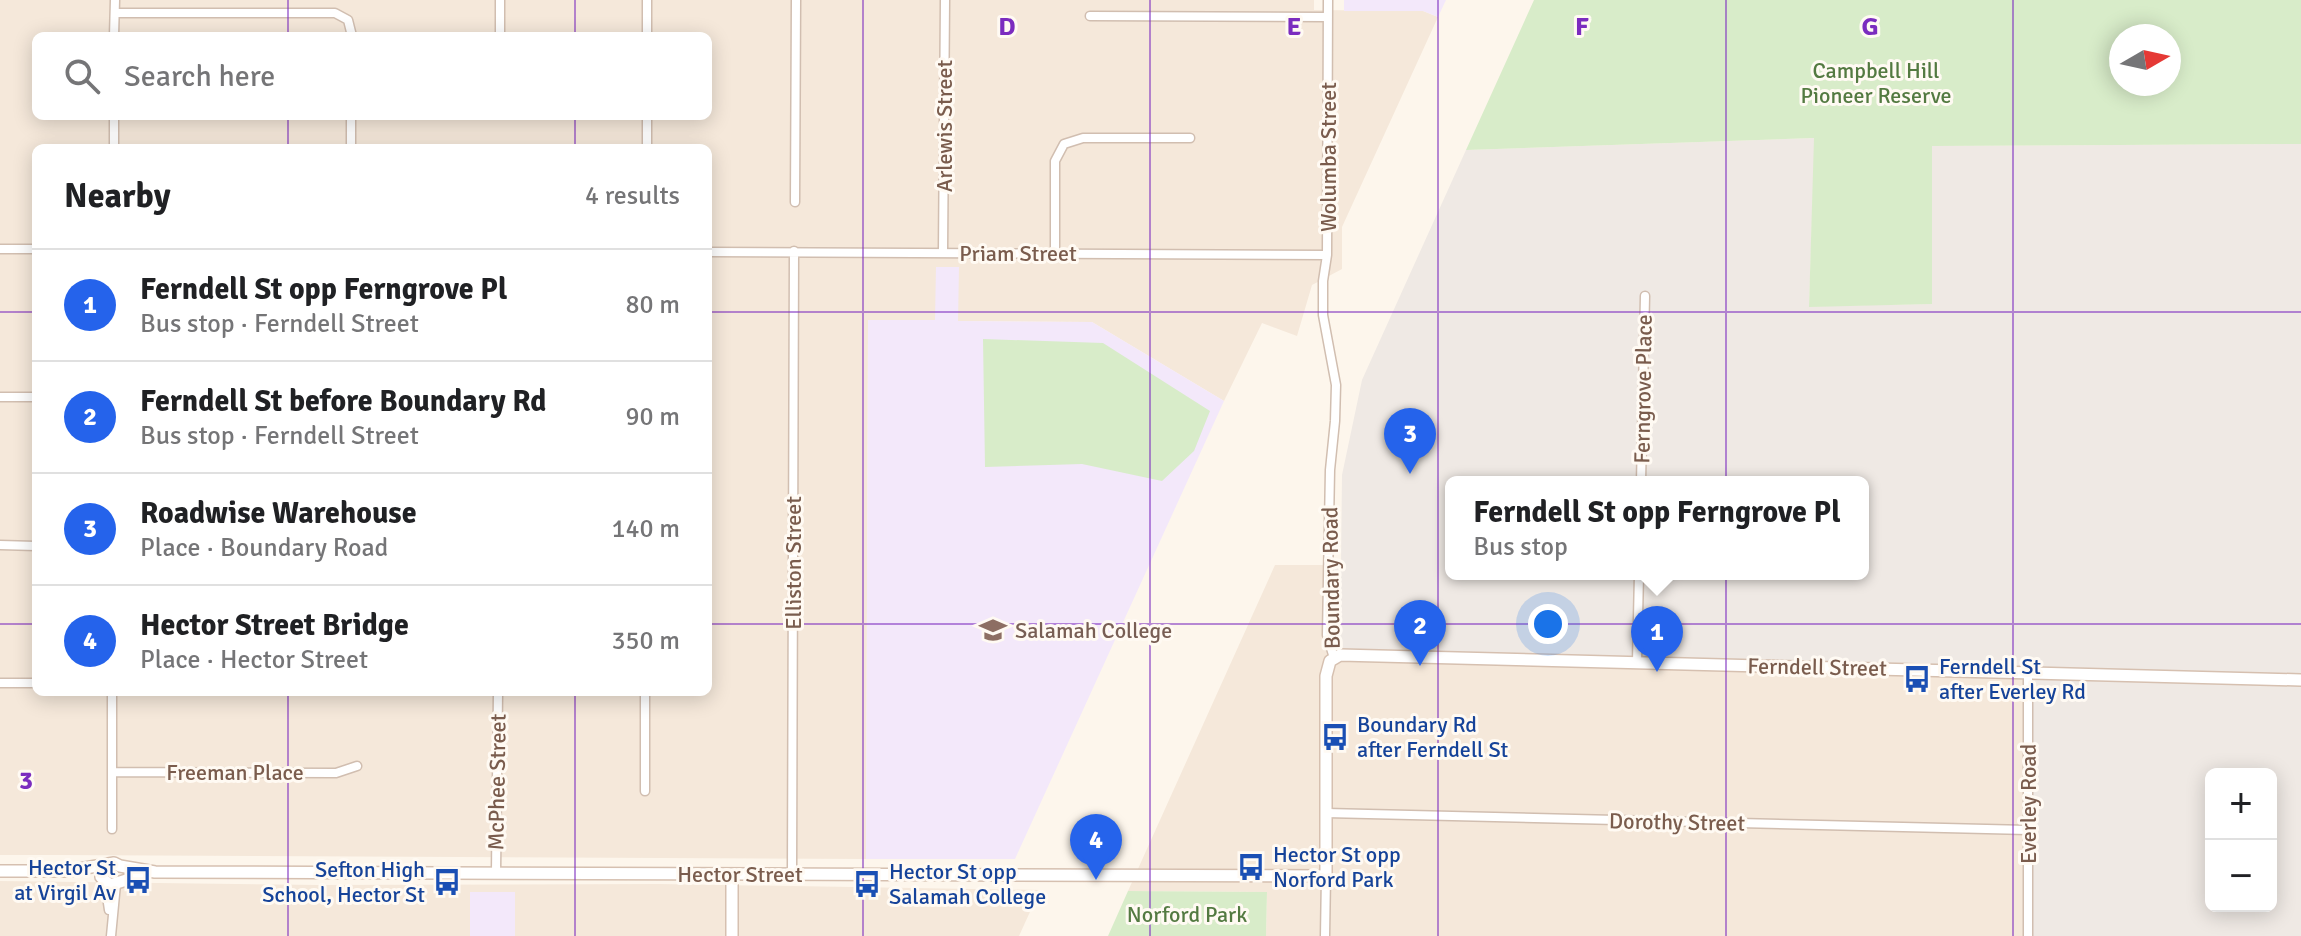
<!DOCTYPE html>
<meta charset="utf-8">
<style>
:root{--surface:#fff;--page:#f2f2f2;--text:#202124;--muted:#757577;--line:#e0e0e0;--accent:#2563eb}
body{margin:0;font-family:Signika,sans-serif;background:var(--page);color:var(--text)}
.controls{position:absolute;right:24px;bottom:24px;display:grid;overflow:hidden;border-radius:12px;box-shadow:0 4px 20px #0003}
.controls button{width:72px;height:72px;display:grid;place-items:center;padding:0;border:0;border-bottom:2px solid var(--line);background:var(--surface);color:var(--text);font:40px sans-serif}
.compass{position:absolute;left:2109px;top:24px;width:72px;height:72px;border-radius:50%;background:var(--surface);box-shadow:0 4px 20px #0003;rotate:81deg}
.you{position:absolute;left:1548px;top:624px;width:28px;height:28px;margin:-20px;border:6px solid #fff;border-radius:50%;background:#1a73e8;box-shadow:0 0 0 12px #1a73e833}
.badge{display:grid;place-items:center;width:52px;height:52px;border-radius:50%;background:var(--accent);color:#fff;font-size:26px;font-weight:700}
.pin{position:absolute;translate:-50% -66px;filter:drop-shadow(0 2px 4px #0008)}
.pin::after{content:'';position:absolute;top:42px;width:28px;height:24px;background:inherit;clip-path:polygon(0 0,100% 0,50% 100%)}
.popup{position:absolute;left:1445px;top:476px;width:424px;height:104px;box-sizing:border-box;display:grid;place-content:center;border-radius:12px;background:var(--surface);filter:drop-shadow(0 2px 6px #0005);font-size:26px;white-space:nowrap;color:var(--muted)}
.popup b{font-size:30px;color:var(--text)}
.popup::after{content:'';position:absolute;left:50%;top:100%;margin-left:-16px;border:16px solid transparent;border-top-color:var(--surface)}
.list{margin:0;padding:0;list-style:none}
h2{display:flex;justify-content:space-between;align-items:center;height:104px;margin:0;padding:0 32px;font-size:34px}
h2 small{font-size:26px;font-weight:400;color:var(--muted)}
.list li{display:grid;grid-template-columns:52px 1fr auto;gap:24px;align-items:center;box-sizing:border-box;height:112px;padding:0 32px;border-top:2px solid var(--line)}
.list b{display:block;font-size:30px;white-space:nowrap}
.list p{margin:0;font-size:26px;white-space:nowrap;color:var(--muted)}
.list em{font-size:26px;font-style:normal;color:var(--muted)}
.icon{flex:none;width:44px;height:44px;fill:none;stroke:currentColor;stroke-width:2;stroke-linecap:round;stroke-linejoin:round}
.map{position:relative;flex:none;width:2301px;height:936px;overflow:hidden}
.search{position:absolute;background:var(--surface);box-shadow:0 4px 20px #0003;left:32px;top:32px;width:680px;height:88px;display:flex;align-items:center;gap:20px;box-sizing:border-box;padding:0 28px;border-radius:12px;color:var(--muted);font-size:30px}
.panel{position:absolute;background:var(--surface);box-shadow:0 4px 20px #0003;left:32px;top:144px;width:680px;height:552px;border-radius:12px}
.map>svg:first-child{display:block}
</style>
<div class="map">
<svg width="2301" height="936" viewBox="0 0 2301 936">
<rect width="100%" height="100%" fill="#fdf6ec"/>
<path fill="#f5e8da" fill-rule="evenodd" d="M0,0H1314V10L1423,11L1438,17L1342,227V269L1312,285L1297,336L1262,323L1224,401L1092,322L958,321V267H936V320L868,321L866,859L55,855H0ZM36,36H708V116H36ZM36,148H708V692H36Z
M1275,565H1327L2028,672V936H1266L1267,892L1128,891Z
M0,881L318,885L659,884L1040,890L1019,936H0Z"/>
<path fill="#efe9e4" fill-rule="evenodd" d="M1815,138L1809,306L1932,304V146L2301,144V936H2028V672L1340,655L1329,646L1327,565H1341L1342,475L1362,380L1466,150ZM1451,482H1863V574H1451ZM2211,774H2271V906H2211Z"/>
<path fill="#f3e8fa" d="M1344,0H1446L1438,17L1423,11H1344Z
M936,267H959L958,321L1092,322L1224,401L1015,859H866L868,320H935Z
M470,892H515V936H470Z"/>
<path fill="#d8ecc9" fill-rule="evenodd" d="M1534,0H2301V144L1932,146V304L1809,307L1814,138L1466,150ZM2121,36H2169V84H2121Z
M983,339L1103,343L1210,411L1194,451L1162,481L1082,464L985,467Z
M1128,891L1267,892L1266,936H1108Z"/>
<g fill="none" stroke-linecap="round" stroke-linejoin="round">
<g stroke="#d1beb0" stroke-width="11">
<path id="street" d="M1328,0L1327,255L1323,281V315L1336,385L1335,421L1330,470L1327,635L1334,658
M115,13H335L348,20L352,36
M1090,16L1328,17
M114,36L115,0
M500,36V0
M647,36V0
M114,148V116
M351,148V116
M647,148V116
M795,202L796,0
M0,249H36
M708,252L1327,255
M943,252L945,0
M1055,253V161L1064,144L1083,138H1190
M0,397H36
M1641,482L1645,296
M0,545L36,546
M1637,662L1639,574
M0,683H36
M112,692V829
M112,772L336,773L357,766
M645,791V692
M1326,813L2028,830
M496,873L498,692
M792,874L794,251
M105,883L109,910
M111,936L116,884
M1325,936L1326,876
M2028,936V672"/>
</g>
<g stroke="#d6c0b0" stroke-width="14">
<path id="secondary" d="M104,866L101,877L110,885L146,874
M0,871H68L114,863L120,866L155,872L1326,876V676L1330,661L1340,655L2301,680
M732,874V936"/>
</g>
<use href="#street" stroke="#fff" stroke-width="8"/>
<use href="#secondary" stroke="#fff" stroke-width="11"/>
</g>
<path fill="none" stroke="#7b2cbf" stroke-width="2" stroke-opacity="0.55" d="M288,0V36M575,0V36M863,0V936M1150,0V936M1438,0V936M1726,0V936M2013,0V936M288,116V148M575,116V148M0,312H36M708,312H2301M0,624H36M708,624H2301M288,692V936M575,692V936"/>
<defs>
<g id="school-bare" transform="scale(2.16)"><path d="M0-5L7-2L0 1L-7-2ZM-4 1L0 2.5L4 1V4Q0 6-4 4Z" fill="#8d6e63" stroke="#fffaf3" stroke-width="2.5" paint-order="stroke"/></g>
<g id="bus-bare" transform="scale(2.16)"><path d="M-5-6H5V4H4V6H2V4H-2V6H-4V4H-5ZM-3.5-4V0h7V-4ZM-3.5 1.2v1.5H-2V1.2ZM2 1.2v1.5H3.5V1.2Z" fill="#1a4fb4" stroke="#fffaf3" stroke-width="2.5" paint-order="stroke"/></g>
</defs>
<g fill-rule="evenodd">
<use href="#school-bare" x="993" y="630"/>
<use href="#bus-bare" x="1917" y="679"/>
<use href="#bus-bare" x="1335" y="737"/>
<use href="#bus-bare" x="1251" y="867"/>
<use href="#bus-bare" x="138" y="880"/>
<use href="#bus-bare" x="447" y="882"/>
<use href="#bus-bare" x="867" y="884"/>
</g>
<g text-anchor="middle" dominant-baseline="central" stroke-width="6" stroke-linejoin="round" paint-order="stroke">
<g font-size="22" fill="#537a41" stroke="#fffaf3">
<text x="1876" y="70">Campbell Hill<tspan x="1876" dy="25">Pioneer Reserve</tspan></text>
<text x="1187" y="914">Norford Park</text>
</g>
<g font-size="22" fill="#7a5c4d" stroke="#fffaf3">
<text transform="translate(944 126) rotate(-90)">Arlewis Street</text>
<text transform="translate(1328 157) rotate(-90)">Wolumba Street</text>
<text x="1018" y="253">Priam Street</text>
<text transform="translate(1643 389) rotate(-89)">Ferngrove Place</text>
<text transform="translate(793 563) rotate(-90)">Elliston Street</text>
<text transform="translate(1331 578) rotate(-91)">Boundary Road</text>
<text transform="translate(1817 667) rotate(1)">Ferndell Street</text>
<text x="235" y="772">Freeman Place</text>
<text transform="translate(497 782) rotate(-89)">McPhee Street</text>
<text transform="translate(2028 804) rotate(-90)">Everley Road</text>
<text transform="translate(1677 822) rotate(1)">Dorothy Street</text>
<text x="740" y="874">Hector Street</text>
</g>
<g font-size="22" fill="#785e54" stroke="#fffaf3" text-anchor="start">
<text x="1015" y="630">Salamah College</text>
</g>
<g font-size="22" fill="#164399" stroke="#fffaf3" text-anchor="start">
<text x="1939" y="666">Ferndell St<tspan x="1939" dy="25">after Everley Rd</tspan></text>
<text x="1357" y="724">Boundary Rd<tspan x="1357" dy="25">after Ferndell St</tspan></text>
<text x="1273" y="854">Hector St opp<tspan x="1273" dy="25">Norford Park</tspan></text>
<text x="116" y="867" text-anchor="end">Hector St<tspan x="116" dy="25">at Virgil Av</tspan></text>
<text x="425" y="869" text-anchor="end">Sefton High<tspan x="425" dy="25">School, Hector St</tspan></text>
<text x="889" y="871">Hector St opp<tspan x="889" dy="25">Salamah College</tspan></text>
</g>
</g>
<g font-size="26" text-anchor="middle" font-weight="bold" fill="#7b2cbf" stroke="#fffaf3" stroke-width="6" stroke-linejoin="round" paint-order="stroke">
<text x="1007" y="35">D</text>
<text x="1294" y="35">E</text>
<text x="1582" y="35">F</text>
<text x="1870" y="35">G</text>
<text x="26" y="789">3</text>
</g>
</svg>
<div class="controls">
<button>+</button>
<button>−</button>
</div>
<svg class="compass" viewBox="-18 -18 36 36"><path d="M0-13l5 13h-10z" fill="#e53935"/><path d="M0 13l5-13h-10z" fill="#757577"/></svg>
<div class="you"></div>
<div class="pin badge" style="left:1657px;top:672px">1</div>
<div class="popup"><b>Ferndell St opp Ferngrove Pl</b>Bus stop</div>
<div class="pin badge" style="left:1420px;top:666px">2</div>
<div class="pin badge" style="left:1410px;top:474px">3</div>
<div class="pin badge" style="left:1096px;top:880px">4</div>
<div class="search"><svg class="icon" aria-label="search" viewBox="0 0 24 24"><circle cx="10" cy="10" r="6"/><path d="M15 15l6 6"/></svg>Search here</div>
<section class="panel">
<h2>Nearby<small>4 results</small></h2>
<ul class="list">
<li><span class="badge">1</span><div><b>Ferndell St opp Ferngrove Pl</b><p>Bus stop · Ferndell Street</p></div><em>80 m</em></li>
<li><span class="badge">2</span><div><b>Ferndell St before Boundary Rd</b><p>Bus stop · Ferndell Street</p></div><em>90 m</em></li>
<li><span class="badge">3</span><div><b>Roadwise Warehouse</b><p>Place · Boundary Road</p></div><em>140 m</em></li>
<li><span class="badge">4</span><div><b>Hector Street Bridge</b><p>Place · Hector Street</p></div><em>350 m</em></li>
</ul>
</section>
</div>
